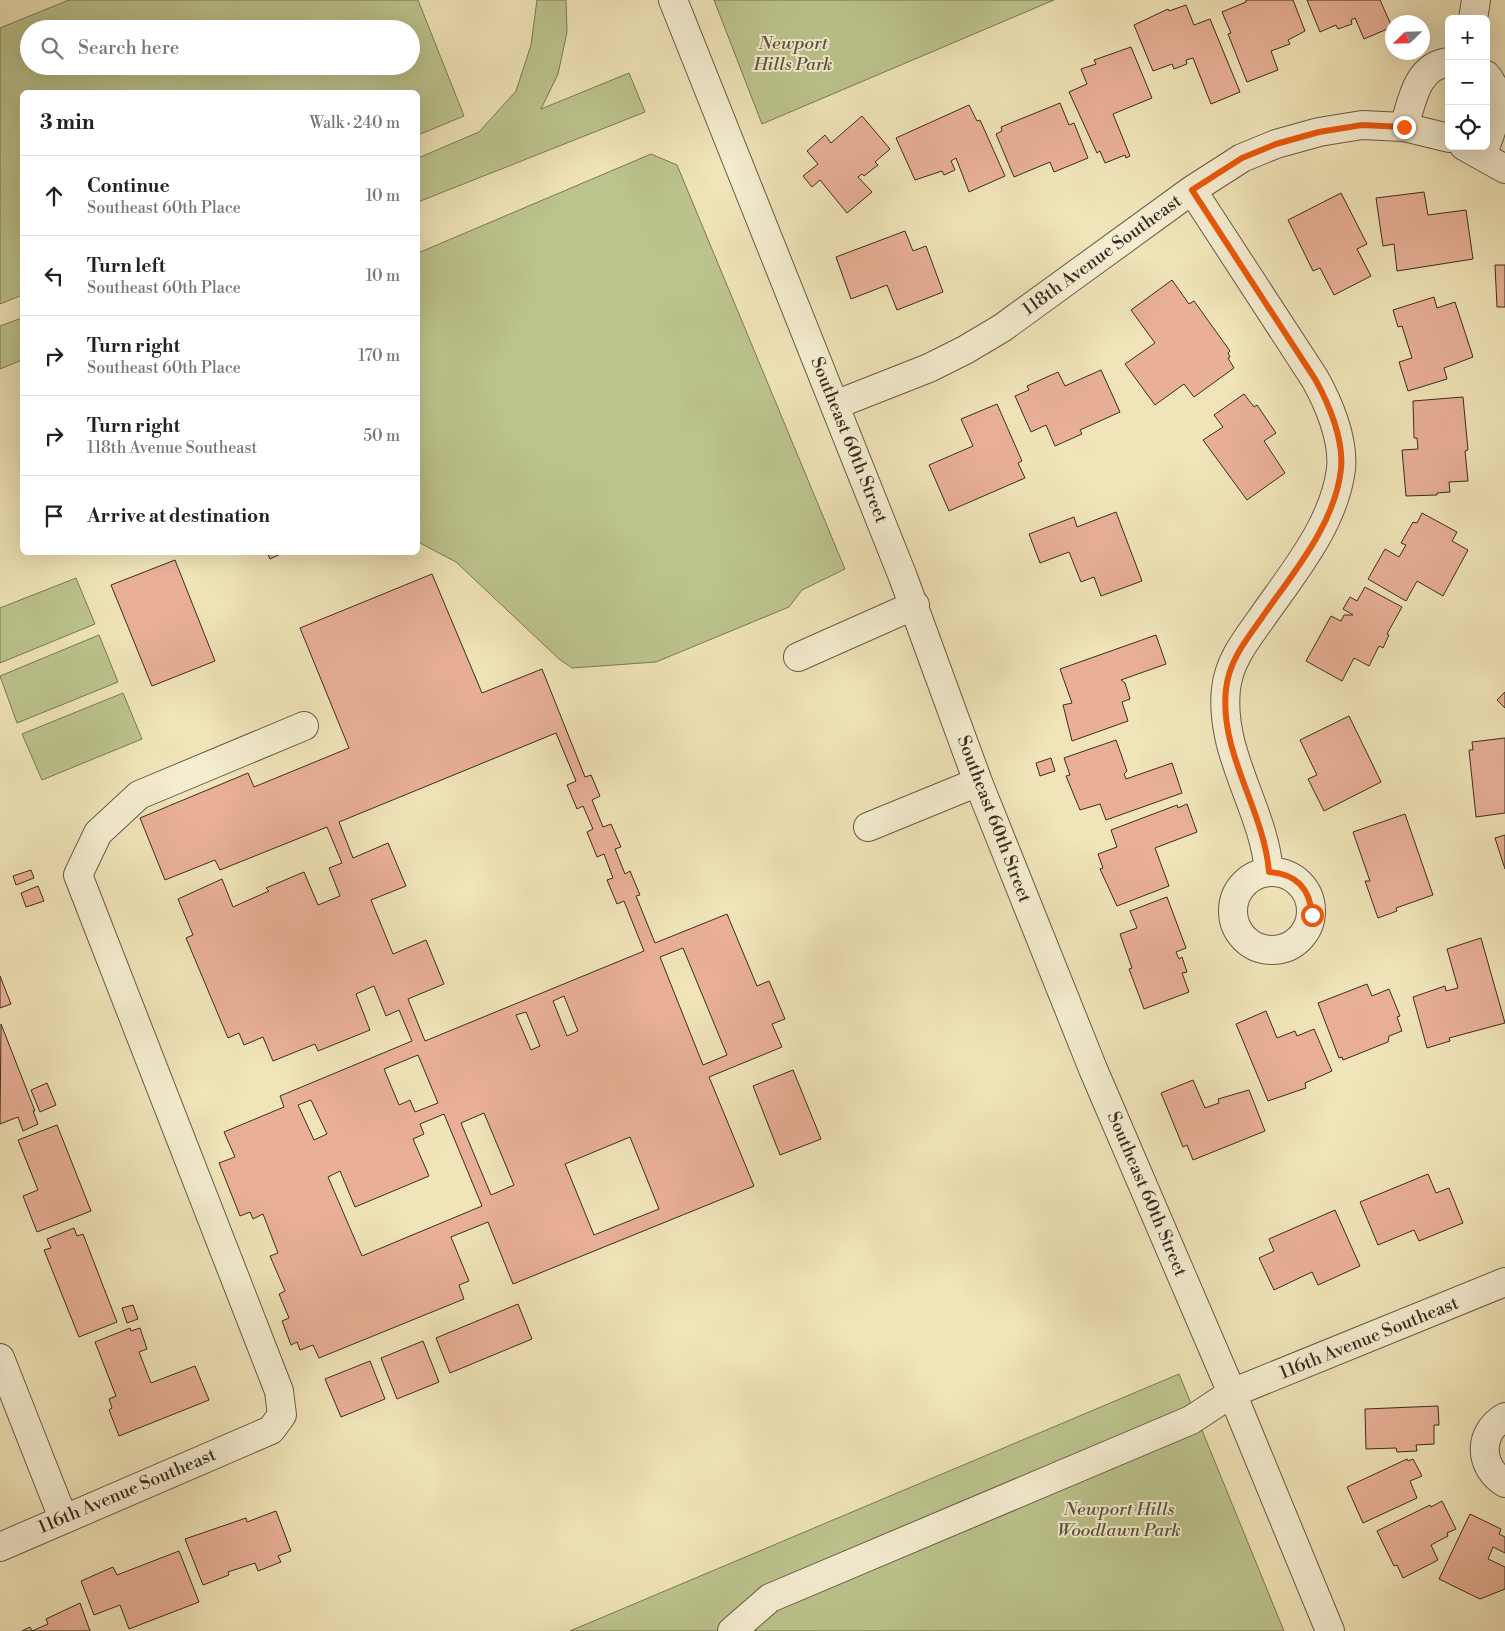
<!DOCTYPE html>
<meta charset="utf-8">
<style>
:root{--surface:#fff;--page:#f2f2f2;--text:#222;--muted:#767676;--line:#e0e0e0}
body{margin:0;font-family:"Libre Bodoni",serif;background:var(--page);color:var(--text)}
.controls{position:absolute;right:15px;top:15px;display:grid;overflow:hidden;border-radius:8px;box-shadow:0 5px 20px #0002}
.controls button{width:45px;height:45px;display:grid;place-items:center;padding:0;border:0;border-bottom:1px solid var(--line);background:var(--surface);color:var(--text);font:25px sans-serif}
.compass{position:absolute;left:1385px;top:15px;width:45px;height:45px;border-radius:50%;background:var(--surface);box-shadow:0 5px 20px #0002;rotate:247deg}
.stop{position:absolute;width:15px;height:15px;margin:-11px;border:4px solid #ea580c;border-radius:50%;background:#fff}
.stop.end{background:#ea580c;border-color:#fff;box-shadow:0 1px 5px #0008}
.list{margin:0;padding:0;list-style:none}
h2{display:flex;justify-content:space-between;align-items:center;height:65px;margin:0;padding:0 20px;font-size:21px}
h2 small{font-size:16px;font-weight:400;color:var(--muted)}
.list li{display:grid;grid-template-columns:32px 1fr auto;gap:15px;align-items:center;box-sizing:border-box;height:80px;padding:0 20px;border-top:1px solid var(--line)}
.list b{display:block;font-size:19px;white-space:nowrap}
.list p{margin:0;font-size:16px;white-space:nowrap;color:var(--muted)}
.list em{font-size:16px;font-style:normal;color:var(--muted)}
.icon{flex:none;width:28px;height:28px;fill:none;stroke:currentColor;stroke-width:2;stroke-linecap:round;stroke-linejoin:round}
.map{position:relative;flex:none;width:1505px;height:1631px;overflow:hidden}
.search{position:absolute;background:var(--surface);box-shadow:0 5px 20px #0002;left:20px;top:20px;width:400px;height:55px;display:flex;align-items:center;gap:12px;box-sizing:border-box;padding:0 18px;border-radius:28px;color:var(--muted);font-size:19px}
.panel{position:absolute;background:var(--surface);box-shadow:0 5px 20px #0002;left:20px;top:90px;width:400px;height:465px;border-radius:8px}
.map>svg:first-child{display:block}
</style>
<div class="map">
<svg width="1505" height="1631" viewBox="0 0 1505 1631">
<rect width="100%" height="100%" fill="#f0e4b8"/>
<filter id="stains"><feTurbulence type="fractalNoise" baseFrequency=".004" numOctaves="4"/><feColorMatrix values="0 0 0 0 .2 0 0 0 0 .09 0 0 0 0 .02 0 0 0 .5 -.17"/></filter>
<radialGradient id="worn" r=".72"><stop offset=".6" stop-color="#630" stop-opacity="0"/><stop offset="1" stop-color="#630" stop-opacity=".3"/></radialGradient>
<path fill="#bcc48d" stroke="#7b7858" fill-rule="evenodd" d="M69,0H418L464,116L418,135V92H22V295L0,304V28ZM29,29H411V66H29Z
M537,0H566L567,32L558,74L541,109L629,73L645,112L418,202V158L479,132L516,91L531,45Z
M714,0H1054L762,124Z
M651,154L677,165L845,569L802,590L789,607L656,662L572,668L559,659L456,562L418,542V253Z
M22,318V360L0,369V326Z
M76,578L95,624L0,663V608Z
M99,635L118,682L17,723L0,676Z
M123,693L142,739L42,780L22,734Z
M1179,1374L1284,1631H570Z"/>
<path fill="#e9b097" stroke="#3a2d23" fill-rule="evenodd" d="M1246,0H1293L1305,31L1288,40L1290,44L1271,51L1278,70L1247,82L1228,34L1231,33L1222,12L1246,2Z
M1307,0H1380L1392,27L1364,39L1355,18L1351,20L1352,24L1338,29L1336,25L1320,32Z
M1186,5L1194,25L1210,19L1240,92L1211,104L1193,58L1186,60L1187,64L1174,69L1172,64L1153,71L1134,25L1168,9L1169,11Z
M1131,47L1152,98L1113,114L1130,156L1126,158L1125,155L1105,163L1100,151L1097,153L1069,92L1087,84L1081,69L1096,64L1094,60Z
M1060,103L1069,125L1074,123L1088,158L1054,172L1050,162L1014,177L996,134L1002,131L1001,127Z
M969,105L977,121L980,120L1005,176L969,192L956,158L951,161L955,170L944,175L942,171L915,180L896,138Z
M862,116L890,149L875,162L878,165L864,176L862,174L858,177L872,192L847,213L820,180L812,187L803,176L818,164L807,151L825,135L831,143Z
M1424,192L1428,215L1466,210L1473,259L1397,271L1394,244L1383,246L1376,198Z
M1341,193L1367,244L1357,249L1371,276L1334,295L1320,268L1313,271L1288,220Z
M905,231L913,251L926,246L943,292L897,310L887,285L851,299L836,257Z
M1495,265H1505V307H1497Z
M1172,280L1189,304L1194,301L1230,351L1228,353L1230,357L1228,358L1234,368L1194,397L1184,384L1155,405L1125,364L1155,343L1131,310Z
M1434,297L1437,308L1455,302L1473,357L1444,368L1447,379L1408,391L1399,362L1412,358L1402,326L1398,327L1393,310Z
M1101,370L1120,412L1080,430L1082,434L1055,446L1046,425L1031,432L1015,396L1029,390L1027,386L1058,372L1065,386Z
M1244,394L1254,407L1257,405L1276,433L1264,441L1285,473L1247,500L1203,440L1223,427L1214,415Z
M1463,397L1468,450L1465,451L1468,481L1449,482L1450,492L1437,493V495L1406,496L1402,450L1418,449L1417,438H1414L1413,401Z
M997,404L1022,461L1018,463L1025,478L949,511L929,465L973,446L961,419Z
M1116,512L1142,581L1101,596L1094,577L1081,582L1069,552L1040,563L1029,534L1074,517L1077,527Z
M1422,513L1457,532L1452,541L1468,550L1443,596L1417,581L1406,601L1368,579L1385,549L1399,557L1406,545L1401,543L1413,522L1417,523Z
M267,552H285L270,559Z
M175,560L215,661L152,686L111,585Z
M432,574L482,693L542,669L585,777L591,775L600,796L592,800L603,827L611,824L621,847L615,849L625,874L630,871L640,895L636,896L655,943L727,914L757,986L769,981L785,1019L772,1024L782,1047L709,1077L754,1186L513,1284L488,1222L451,1237L469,1281L459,1285L464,1299L319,1358L313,1345L300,1350L297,1342L291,1345L282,1321L289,1318L279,1294L285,1291L270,1256L278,1253L263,1214L253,1219L250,1212L240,1216L219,1163L235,1157L224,1132L284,1107L280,1096L412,1041L399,1010L386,1016L374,986L356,994L370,1030L318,1051L315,1044L273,1061L263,1037L244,1045L239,1033L228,1038L186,938L193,935L178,899L222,879L233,907L269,891L266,888L304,872L318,905L340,896L329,868L342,863L327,827L220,870L215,860L165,880L140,818L248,773L254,787L349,748L300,628ZM556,733L576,781L567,785L577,809L583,806L593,829L587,832L597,857L604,854L613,878L607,880L617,904L624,901L644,951L425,1041L408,999L444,984L426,940L393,954L371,900L406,886L388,843L353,858L339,822ZM683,948L727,1055L703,1065L660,957ZM564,996L578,1031L567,1036L553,1001ZM526,1012L540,1046L531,1050L516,1015ZM418,1055L438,1103L415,1112L410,1100L399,1105L384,1069ZM311,1100L327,1134L314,1140L298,1105ZM484,1113L514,1185L491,1195L461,1123ZM444,1114L482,1206L362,1256L328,1177L340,1171L355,1207L429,1176L413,1139L424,1134L420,1124ZM630,1137L659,1209L594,1235L565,1164Z
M1365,587L1402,607L1387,634L1389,635L1383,648L1379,646L1369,666L1354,658L1342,681L1306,661L1331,616L1341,621L1344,615H1353L1343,609L1350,597L1357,601Z
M1156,635L1166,664L1121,680L1125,683L1130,699L1122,702L1128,721L1072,741L1063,705L1072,703L1060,669Z
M1505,692V708L1497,700Z
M1349,716L1381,782L1324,811L1308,779L1317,775L1300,740Z
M1505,738V813L1476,817L1469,750H1473L1472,742Z
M1116,740L1127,771L1124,774L1126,779L1172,763L1182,793L1106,820L1100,804L1080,810L1066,776L1070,775L1064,758Z
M1051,758L1055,771L1040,776L1036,763Z
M1187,804L1197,832L1155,848L1169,886L1117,906L1100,869L1103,868L1098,854L1117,847L1111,830L1177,805L1178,808Z
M1405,814L1433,895L1396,908L1397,911L1378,918L1365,881H1370L1353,832Z
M1505,835V869L1495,838Z
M31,870L34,878L16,885L13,876Z
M38,886L44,901L26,907L21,893Z
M1167,897L1186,948L1176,952L1179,959L1182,957L1187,972L1182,973L1189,992L1144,1009L1129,969L1132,968L1120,934L1137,928L1130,911Z
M1481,938L1505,1023L1449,1038L1450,1041L1427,1048L1413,997L1445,986L1446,991L1458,988L1447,949Z
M0,976L11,1004L0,1008Z
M1367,984L1372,996L1389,989L1400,1016L1397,1017L1402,1031L1389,1036L1388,1042L1343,1060L1342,1057L1339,1058L1318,1003Z
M1266,1011L1277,1038L1295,1031L1297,1036L1314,1029L1332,1071L1305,1083L1306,1088L1268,1101L1236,1024Z
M1,1024L35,1111H33L38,1124L23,1131L18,1117L0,1124Z
M793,1070L821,1139L780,1155L753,1086Z
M1193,1080L1205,1108L1219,1103L1218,1099L1249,1090L1265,1131L1193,1160L1187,1145L1183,1147L1161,1093Z
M47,1083L56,1105L40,1112L31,1090Z
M57,1125L91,1211L37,1232L23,1196L38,1190L18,1140Z
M1428,1174L1436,1193L1449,1188L1463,1223L1419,1241L1414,1230L1378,1245L1360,1202Z
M1335,1210L1360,1266L1318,1285L1312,1272L1274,1290L1259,1258L1274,1251L1269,1239Z
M74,1228L77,1236L83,1234L117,1322L79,1337L44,1250L51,1248L47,1239Z
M518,1304L532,1339L450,1373L436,1338Z
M133,1305L138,1319L127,1323L122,1308Z
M130,1328L131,1331L140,1328L147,1349L139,1352L151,1383L195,1366L209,1400L119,1436L109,1410L112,1408L109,1399L116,1396L95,1342Z
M423,1341L439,1382L397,1399L381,1358Z
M370,1361L385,1399L341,1417L325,1379Z
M1438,1406L1439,1425H1434V1444L1416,1445L1417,1451L1397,1452L1396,1448L1366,1449L1365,1409Z
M1407,1459L1408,1461L1413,1459L1422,1476L1410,1481L1417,1498L1363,1523L1347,1487Z
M1442,1501L1456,1529L1447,1533L1448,1536L1431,1545L1438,1560L1403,1578L1397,1565L1394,1566L1377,1531L1430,1505L1431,1507Z
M276,1511L291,1551L278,1556L281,1562L258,1571L255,1563L228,1572L229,1575L203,1585L185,1539L246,1518L247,1522Z
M1470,1514L1501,1529L1499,1534L1505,1537V1553L1493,1547L1488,1559L1505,1567V1589L1480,1599L1439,1579Z
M179,1551L199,1602L129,1629L120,1605L94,1615L81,1581L113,1567L117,1575Z
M80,1603L90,1631H22L30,1627L32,1631L48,1624L46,1619Z"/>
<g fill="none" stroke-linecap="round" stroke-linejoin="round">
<g stroke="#685b48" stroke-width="30">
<path id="minor" d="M673,0L903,577L978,782L1093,1069L1232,1393L1330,1631
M1473,19L1476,0
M1486,75C1505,97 1495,121 1486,145
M1404,127C1412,102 1416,66 1449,62
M1464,146L1505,169
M1192,190L1315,379C1329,404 1344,440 1341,469C1334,525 1292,574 1261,619C1246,640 1229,661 1226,689C1219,754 1264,809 1269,872
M835,405L929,368L965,350L1002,328L1192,190L1242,158L1276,144L1319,132L1362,125L1404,127L1449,138
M798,657L915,605
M868,827L978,782
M1233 911a39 39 0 1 1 78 0a39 39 0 1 1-78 0Z
M0,1358L63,1518
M1505,1417C1477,1433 1479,1467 1505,1483
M0,1547L271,1430L282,1415L279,1391L78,875L98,833L139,795L304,726
M732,1631L770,1598L1191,1420L1232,1393L1505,1282"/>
</g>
<use href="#minor" stroke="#f5edd1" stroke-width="28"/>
</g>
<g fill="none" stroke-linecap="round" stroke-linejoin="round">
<path stroke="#ea580c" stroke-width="6" d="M1312,915C1310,888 1296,874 1269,872C1264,809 1219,754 1226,689C1229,661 1246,640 1261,619C1292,574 1335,525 1341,469C1344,440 1329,404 1315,379L1192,190L1242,158L1276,144L1319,132L1362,125L1404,127"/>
</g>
<g text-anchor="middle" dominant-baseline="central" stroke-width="4" stroke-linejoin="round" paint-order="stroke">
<g font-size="18" font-style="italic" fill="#5a533e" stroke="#f5edd1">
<text x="793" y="43">Newport<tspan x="793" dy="21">Hills Park</tspan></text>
<text x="1119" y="1509">Newport Hills<tspan x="1119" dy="21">Woodlawn Park</tspan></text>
</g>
<g font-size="18" fill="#3a2d23" stroke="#f5edd1">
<text transform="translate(1102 255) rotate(-36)">118th Avenue Southeast</text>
<text transform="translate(849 440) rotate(68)">Southeast 60th Street</text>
<text transform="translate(994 819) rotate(69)">Southeast 60th Street</text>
<text transform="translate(1147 1194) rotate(67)">Southeast 60th Street</text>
<text transform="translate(1369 1338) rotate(-22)">116th Avenue Southeast</text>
<text transform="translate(127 1491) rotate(-23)">116th Avenue Southeast</text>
</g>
</g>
<rect width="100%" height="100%" filter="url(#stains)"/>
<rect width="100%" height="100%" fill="url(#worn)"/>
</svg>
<div class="controls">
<button>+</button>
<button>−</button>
<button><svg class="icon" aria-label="locate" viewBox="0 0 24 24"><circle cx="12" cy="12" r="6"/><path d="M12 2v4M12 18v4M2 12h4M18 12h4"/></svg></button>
</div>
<svg class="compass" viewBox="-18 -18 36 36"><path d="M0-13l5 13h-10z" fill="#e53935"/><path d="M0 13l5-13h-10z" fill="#767676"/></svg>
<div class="stop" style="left:1312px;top:915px"></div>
<div class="stop end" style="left:1404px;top:127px"></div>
<div class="search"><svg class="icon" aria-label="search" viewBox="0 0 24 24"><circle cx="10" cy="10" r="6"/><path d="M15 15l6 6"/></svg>Search here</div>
<section class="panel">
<h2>3 min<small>Walk · 240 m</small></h2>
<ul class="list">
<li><svg class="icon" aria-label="ahead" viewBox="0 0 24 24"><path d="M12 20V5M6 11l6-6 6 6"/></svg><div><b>Continue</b><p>Southeast 60th Place</p></div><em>10 m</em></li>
<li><svg class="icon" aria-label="left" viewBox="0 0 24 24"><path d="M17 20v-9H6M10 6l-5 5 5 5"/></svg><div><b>Turn left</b><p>Southeast 60th Place</p></div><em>10 m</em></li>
<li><svg class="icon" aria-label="right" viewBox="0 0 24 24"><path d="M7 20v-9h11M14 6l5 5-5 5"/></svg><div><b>Turn right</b><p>Southeast 60th Place</p></div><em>170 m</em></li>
<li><svg class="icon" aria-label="right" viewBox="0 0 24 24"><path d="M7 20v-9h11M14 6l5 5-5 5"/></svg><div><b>Turn right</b><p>118th Avenue Southeast</p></div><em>50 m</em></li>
<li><svg class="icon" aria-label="arrive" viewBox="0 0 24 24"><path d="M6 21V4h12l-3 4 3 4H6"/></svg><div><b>Arrive at destination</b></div></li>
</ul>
</section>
</div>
